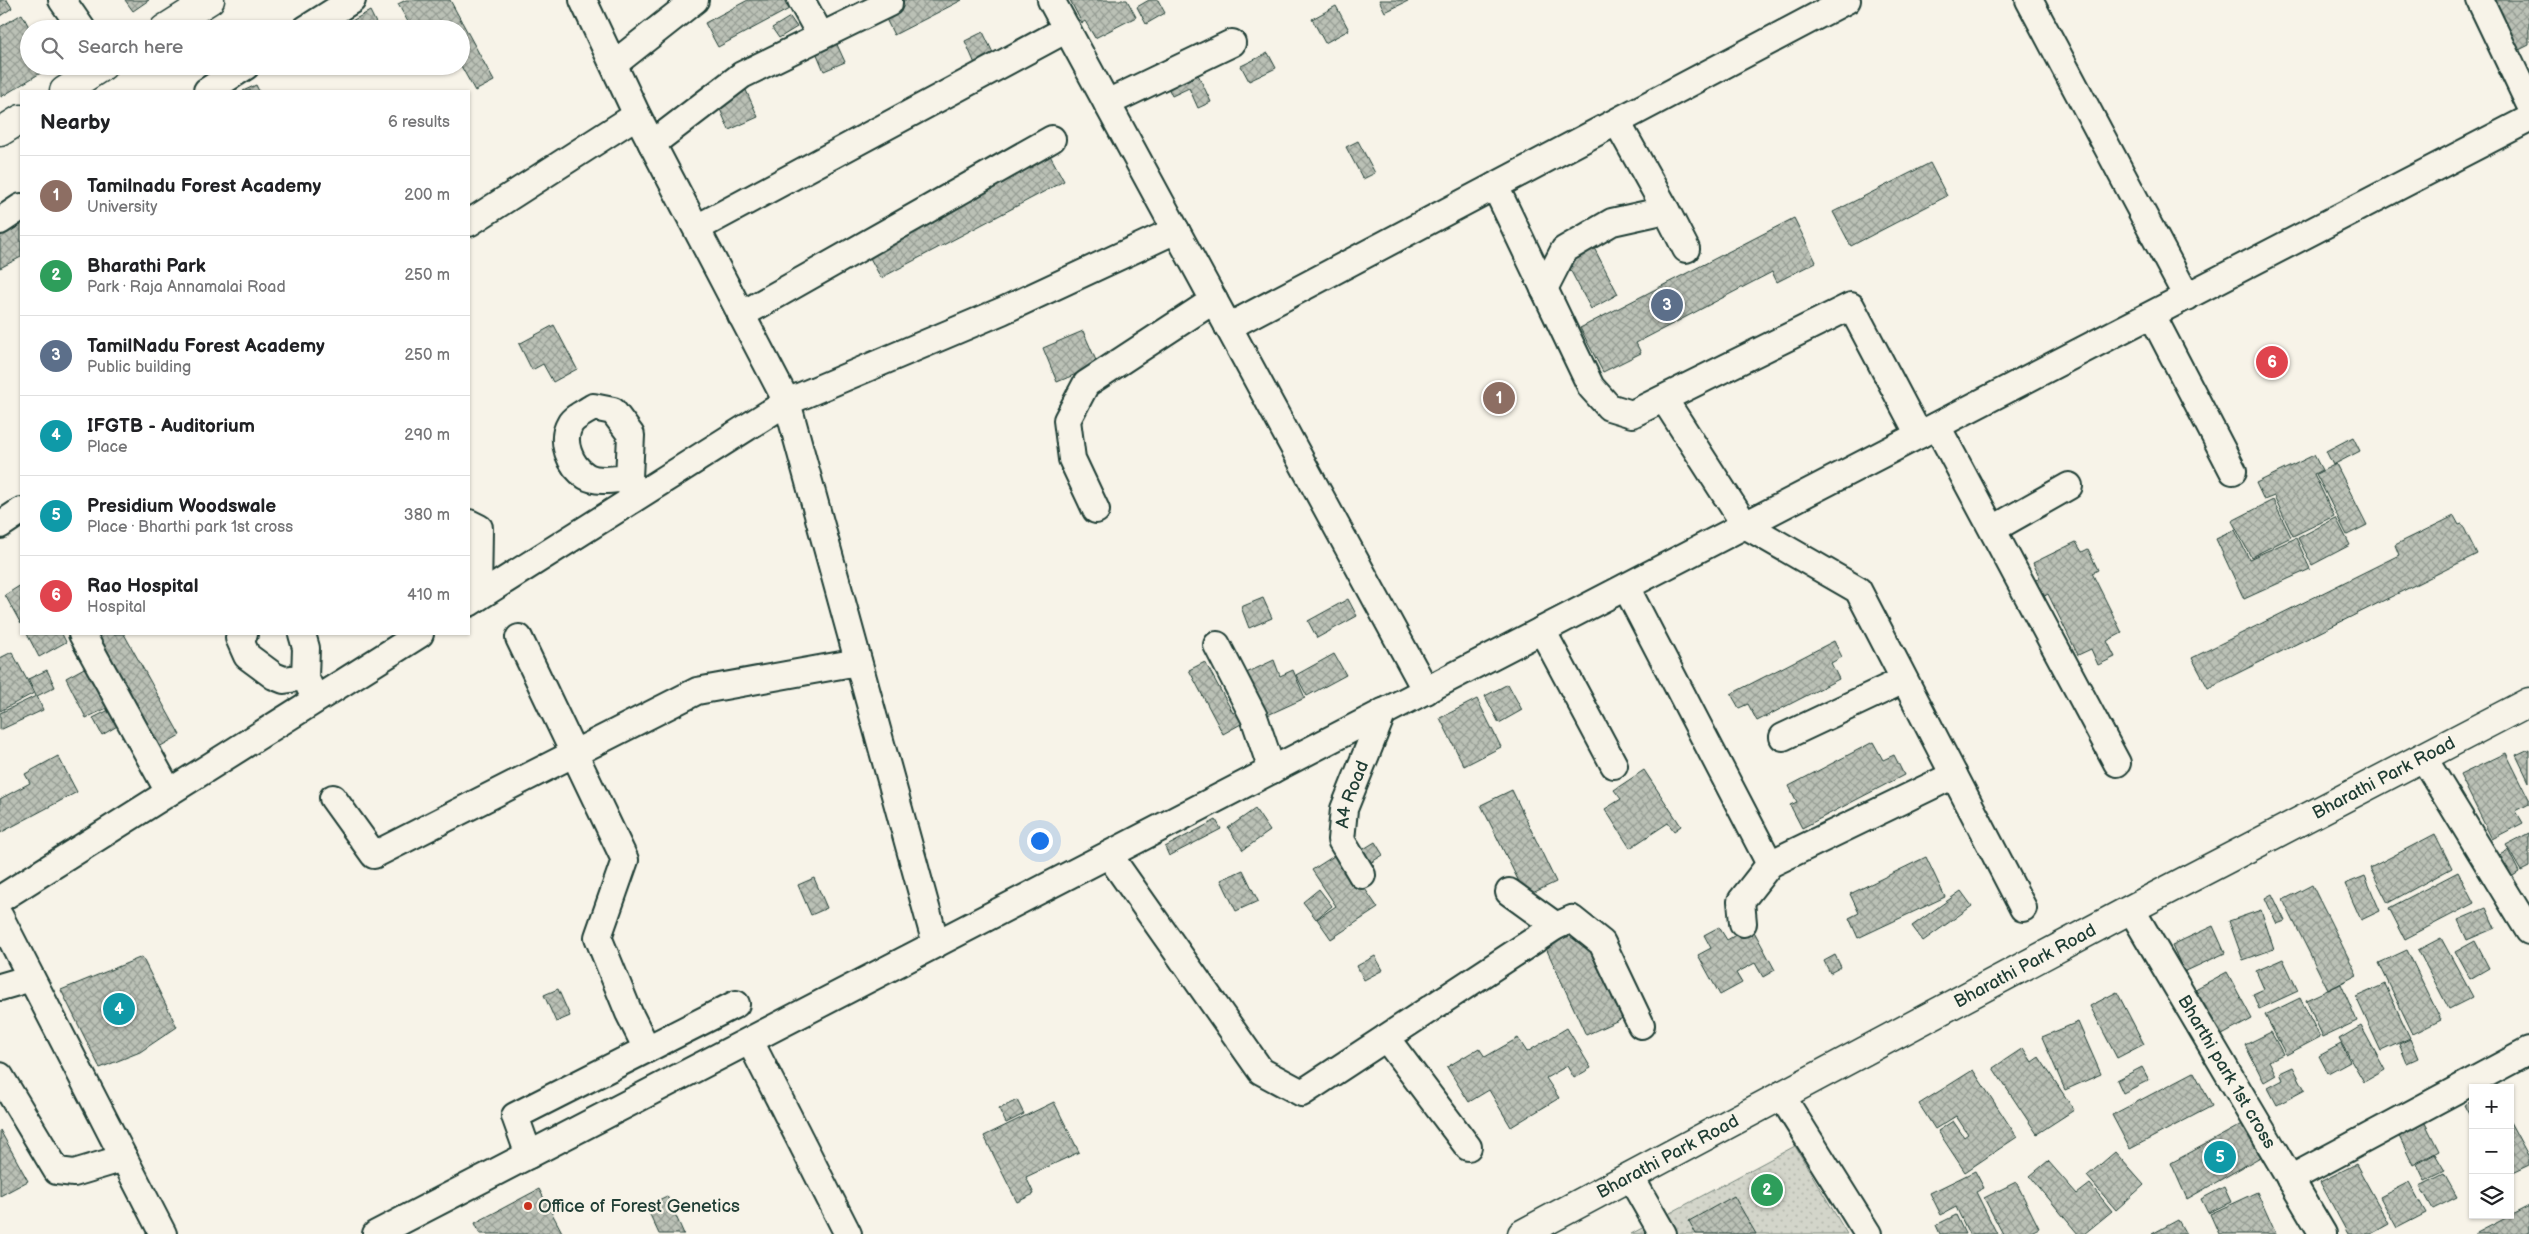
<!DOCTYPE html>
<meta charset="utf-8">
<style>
:root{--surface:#fff;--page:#f2f2f2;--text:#202124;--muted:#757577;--line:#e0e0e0;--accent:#c8321e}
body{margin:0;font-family:"Balsamiq Sans",sans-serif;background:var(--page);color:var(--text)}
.controls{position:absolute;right:15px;bottom:15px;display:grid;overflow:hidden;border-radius:0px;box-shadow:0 1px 4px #0004}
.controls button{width:45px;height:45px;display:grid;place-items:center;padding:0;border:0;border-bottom:1px solid var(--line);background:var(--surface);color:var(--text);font:25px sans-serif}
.you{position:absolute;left:1039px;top:840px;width:18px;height:18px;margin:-12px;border:4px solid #fff;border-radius:50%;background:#1a73e8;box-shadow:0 0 0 8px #1a73e833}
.badge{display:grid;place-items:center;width:32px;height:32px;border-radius:50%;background:var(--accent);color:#fff;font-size:16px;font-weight:700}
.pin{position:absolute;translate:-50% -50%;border:2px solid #fff;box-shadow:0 1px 5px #0006}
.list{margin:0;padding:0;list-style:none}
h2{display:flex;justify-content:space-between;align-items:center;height:65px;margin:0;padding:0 20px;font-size:21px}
h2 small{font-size:16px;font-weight:400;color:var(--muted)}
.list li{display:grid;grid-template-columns:32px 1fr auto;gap:15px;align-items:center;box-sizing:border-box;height:80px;padding:0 20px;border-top:1px solid var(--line)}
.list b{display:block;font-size:19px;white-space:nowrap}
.list p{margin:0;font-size:16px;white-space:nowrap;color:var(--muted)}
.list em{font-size:16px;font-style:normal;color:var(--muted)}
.icon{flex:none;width:28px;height:28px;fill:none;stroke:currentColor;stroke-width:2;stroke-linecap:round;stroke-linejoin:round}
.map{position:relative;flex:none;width:2529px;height:1234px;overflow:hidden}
.search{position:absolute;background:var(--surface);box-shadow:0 1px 4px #0004;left:20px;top:20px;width:450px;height:55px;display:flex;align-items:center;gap:12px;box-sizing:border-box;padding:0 18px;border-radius:28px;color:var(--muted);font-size:19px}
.panel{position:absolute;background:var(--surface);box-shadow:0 1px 4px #0004;left:20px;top:90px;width:450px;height:545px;border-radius:0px}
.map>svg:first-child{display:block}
</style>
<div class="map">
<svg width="2529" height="1234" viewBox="0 0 2529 1234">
<defs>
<pattern id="park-dots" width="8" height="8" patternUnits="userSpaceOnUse" patternTransform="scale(1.25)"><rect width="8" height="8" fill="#d3d5ca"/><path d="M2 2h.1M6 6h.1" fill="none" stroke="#b5b8ae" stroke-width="1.8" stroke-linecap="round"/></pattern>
<pattern id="building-cross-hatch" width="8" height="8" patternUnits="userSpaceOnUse" patternTransform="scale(1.25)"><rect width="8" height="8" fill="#bbc1b6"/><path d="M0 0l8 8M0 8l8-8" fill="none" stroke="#979e95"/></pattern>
</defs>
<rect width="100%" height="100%" fill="#f7f3e8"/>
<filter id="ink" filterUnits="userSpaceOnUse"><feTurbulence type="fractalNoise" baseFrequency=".02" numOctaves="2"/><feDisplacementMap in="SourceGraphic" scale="10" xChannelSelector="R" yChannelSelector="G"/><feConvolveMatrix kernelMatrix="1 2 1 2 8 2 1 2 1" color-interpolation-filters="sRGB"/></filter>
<g filter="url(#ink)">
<path fill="url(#park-dots)" stroke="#79897f" d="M1795,1146L1847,1234H1631Z"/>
<path fill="url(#building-cross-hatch)" stroke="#1f3d34" d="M0,0H7L12,8L0,16Z
M125,0H149L133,11Z
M406,0H450L494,81L475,91L461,66V29H412L398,4Z
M748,0H784L789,9L718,47L705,23Z
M894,0H962L894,35L884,15Z
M1070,0H1127L1136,17L1095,38L1085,21L1082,23Z
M1149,0H1158L1165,13L1146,24L1137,7Z
M1379,0H1410L1385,12Z
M2494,0H2529V45L2519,50Z
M1336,6L1349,30L1325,43L1312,19Z
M370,11L379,29H337Z
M22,14L30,29L29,66H52L1,97L0,27Z
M790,17L797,27L779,38L772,28Z
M983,32L995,57L976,66L965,41Z
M834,38L845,62L824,71L814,47Z
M1268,53L1276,68L1249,81L1241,66Z
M314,66H331L318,73Z
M1195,68L1211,102L1198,108L1189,88L1172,96L1165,81Z
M256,85L259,91H243Z
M745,88L758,117L729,130L716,100Z
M1358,141L1375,173L1363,179L1346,147Z
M1047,150L1064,181L881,278L864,247Z
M1930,163L1947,196L1851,246L1833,212Z
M1794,218L1816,262L1777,282L1772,272L1636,343L1641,353L1603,372L1580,328Z
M21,225V257L0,268V236Z
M1593,246L1618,294L1591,309L1565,260Z
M554,325L577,369L553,382L543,364L532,370L519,344Z
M1083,331L1098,365L1057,382L1043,348Z
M2353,437L2360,451L2333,465L2326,451Z
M2314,455L2322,470L2314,474L2334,516L2293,536L2274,496L2264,500L2256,483Z
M2336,464L2367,525L2347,535L2316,474Z
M2273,500L2291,537L2251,557L2232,521Z
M2454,516L2459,525L2462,524L2477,554L2208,688L2192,658L2399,555L2395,545Z
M2336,518L2350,545L2312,565L2298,538Z
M2235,530L2249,559L2296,538L2310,569L2244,599L2216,539Z
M2076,542L2082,552L2088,549L2098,570L2092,573L2122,633L2107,641L2115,657L2098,665L2091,649L2078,655L2048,594L2038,600L2029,583L2040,578L2033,563Z
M21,585V624L5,595Z
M1263,598L1272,618L1249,628L1241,607Z
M1348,599L1357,616L1317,638L1308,621Z
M27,634H62L66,642L39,657Z
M87,634H124L180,735L152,751Z
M1834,641L1842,657L1831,663L1839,679L1757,721L1748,704L1739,708L1731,694Z
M12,652L34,693L0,711V658Z
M1334,654L1346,675L1307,696L1296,675Z
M1274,660L1280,676L1293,670L1305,698L1259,719L1240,676Z
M1205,662L1233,713L1244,707L1250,719L1223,734L1189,670Z
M86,667L107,708L86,718L66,678Z
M47,670L55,687L37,696L43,710L0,730V713L36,696L28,679Z
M1508,684L1522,710L1499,723L1485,696Z
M1477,699L1501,747L1464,766L1440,718Z
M111,709L119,725L102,735L93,718Z
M1873,742L1883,760L1894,755L1904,775L1802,828L1790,805L1797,802L1789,786Z
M2529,749V782L2516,755Z
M2506,753L2529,799V804L2516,811L2523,823L2492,839L2460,775Z
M58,756L77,792L0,833V799L30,783L25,774Z
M1644,770L1681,826L1674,831L1668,823L1630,848L1605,809L1621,799L1614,790Z
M1512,790L1556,882L1526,896L1481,805Z
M1255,809L1270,831L1243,850L1228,828Z
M1216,820L1221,829L1169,856L1165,847Z
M2529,833V867L2521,871L2506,845Z
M2435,834L2452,868L2388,903L2370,868Z
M1375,842L1383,855L1370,863L1362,850Z
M2508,850L2519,872L2510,878L2498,856Z
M1340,852L1378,908L1331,939L1317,919L1336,906L1312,870Z
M1926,857L1945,897L1858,938L1849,918L1859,913L1850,894Z
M1243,870L1258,901L1236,911L1221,880Z
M2458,872L2474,903L2405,939L2389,908Z
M2365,876L2380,911L2361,920L2345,884Z
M814,878L827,908L811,915L798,885Z
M2312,885L2357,975L2328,990L2283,900Z
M1319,889L1332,906L1316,919L1303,902Z
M1961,891L1972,906L1923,941L1912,926Z
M2272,894L2285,921L2277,924L2265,898Z
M2486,908L2495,928L2467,940L2458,920Z
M2261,910L2274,949L2243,960L2229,921Z
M1751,926L1775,970L1763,977L1755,963L1736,973L1742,983L1720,995L1698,955L1711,948L1704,935L1719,927L1727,940Z
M2213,926L2225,953L2184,972L2172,945Z
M1581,929L1623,1018L1586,1035L1545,946Z
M2441,938L2473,997L2449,1009L2418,950Z
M2475,941L2489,968L2470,979L2455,952Z
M2407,950L2441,1020L2413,1034L2379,963Z
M1835,955L1841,967L1830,973L1824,961Z
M1375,956L1383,970L1364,980L1357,966Z
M142,957L177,1027L140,1052L100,1068L61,990Z
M2283,959L2298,991L2259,1009L2253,994L2264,989L2256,971Z
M2227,972L2252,1019L2209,1042L2184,995Z
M2341,984L2357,1021L2323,1037L2306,1000Z
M2385,984L2410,1038L2381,1051L2356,997Z
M558,989L570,1016L556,1022L544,995Z
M2117,992L2144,1044L2117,1058L2090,1006Z
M2300,998L2320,1037L2286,1055L2265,1015Z
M2078,1022L2101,1074L2065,1090L2042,1037Z
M2361,1026L2385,1070L2364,1082L2339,1039Z
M1567,1028L1591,1068L1574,1078L1567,1066L1546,1078L1559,1098L1511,1127L1489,1090L1469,1102L1447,1067L1479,1048L1485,1057L1518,1038L1527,1052Z
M2271,1032L2283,1054L2269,1061L2276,1075L2264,1082L2245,1045Z
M2410,1039L2418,1058L2407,1063L2399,1044Z
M2341,1044L2350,1061L2328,1073L2319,1056Z
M2023,1048L2032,1062L2039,1057L2074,1110L2037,1134L1993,1068Z
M2142,1067L2149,1080L2123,1093L2117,1080Z
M2293,1067L2305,1090L2277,1105L2268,1088L2283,1080L2280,1073Z
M1973,1070L2017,1137L1965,1172L1938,1131L1953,1121L1964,1137L1968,1134L1956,1116L1935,1129L1919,1104Z
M2194,1072L2212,1106L2130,1149L2112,1115Z
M1017,1100L1024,1114L1006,1123L999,1109Z
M2473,1101V1122L2464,1105Z
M1054,1102L1079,1152L1026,1177L1034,1194L1017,1202L984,1136Z
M2422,1117L2439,1151L2413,1165L2396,1130Z
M2250,1120L2269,1152L2187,1199L2171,1163Z
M2510,1122L2529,1157V1165L2510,1174Z
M0,1130L28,1181L0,1196Z
M2115,1152L2144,1185L2116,1210L2087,1176Z
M2435,1154L2445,1171L2425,1181L2417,1164Z
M2048,1161L2077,1194L2090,1184L2112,1211L2084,1234H2078L2030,1176Z
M2356,1164L2389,1224L2371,1234H2348L2320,1182Z
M1975,1171L1984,1188L1976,1192L1997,1234H1969L1956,1207L1941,1215L1930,1193Z
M2444,1174L2457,1197L2433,1209L2420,1186Z
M2016,1182L2039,1228L2027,1234H2003L1984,1198Z
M2409,1182L2426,1213L2397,1228L2380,1197Z
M2224,1187L2231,1202L2208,1213L2201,1199Z
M539,1189L563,1234H480L475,1223Z
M2257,1192L2276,1234H2219L2210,1214Z
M667,1196L684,1234H659L646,1206Z
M1734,1196L1756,1234H1696L1689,1221Z
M2529,1206V1234H2475Z
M1956,1215L1965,1234H1940L1936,1225Z
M2178,1220L2186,1234H2152Z"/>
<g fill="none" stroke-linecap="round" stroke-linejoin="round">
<g stroke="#1f3d34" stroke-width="30">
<g id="minor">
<path d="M62,0L82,29"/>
<path d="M583,0L637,115L787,402L936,944"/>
<path d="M801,0L821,36"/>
<path d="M1051,0L1426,691"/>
<path d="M2029,0L2187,297"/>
<path d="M2480,0L2529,103"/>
<path d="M306,29L352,0"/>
<path d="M614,64L695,0"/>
<path d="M207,91L246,66"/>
<path d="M1107,103L1232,43"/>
<path d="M652,144L742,75L889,3V0"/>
<path d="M1495,186L1591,387L1609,407L1632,414L1851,306L1919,435"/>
<path d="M1666,210L1686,249"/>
<path d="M0,221L21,207"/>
<path d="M469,223L637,115"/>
<path d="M697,228L1067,29"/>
<path d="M1544,289L1564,250L1612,222L1666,210L1617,122"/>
<path d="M741,315L1052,139"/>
<path d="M2152,315L2233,471"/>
<path d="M1228,327L1847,0"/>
<path d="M1664,399L1745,525L1858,590L2023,908"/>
<path d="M1937,426L2117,763"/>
<path d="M629,478C616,479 597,483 586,476C570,466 560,441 570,424C574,417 586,412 593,407L613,411L631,435L629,478L633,499"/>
<path d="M1096,510L1072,459L1067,420L1086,384L1214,300"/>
<path d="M469,523L479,528L478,597"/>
<path d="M0,525L21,511"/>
<path d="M1993,529L2069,486"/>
<path d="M1626,587L1770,864"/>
<path d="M469,603L787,402L1002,311L1176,230"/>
<path d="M1542,630L1614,765"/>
<path d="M82,634L169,792"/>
<path d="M244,634L239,638L247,656L274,676L284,680L305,677"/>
<path d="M302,634L306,648L305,677L312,692"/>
<path d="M519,638L625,860L598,937L629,1013L647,1049"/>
<path d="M1217,645L1254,717L1272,770"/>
<path d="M1783,737L1904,680"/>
<path d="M2423,757L2529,931"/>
<path d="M333,798L374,855L697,691L858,662"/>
<path d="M1109,855L1261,1071L1302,1093L1556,926"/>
<path id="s1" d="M1362,875L1341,840L1344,809L1383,712"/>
<path d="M1509,892L1556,926L1572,919L1602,943L1641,1025"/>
<path d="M0,899L420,634"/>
<path id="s2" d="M2131,909L2323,1234"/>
<path d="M0,917L163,1234"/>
<path d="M1743,923L1741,901L1770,864L1954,775"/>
<path d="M0,987L31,978"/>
<path d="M1386,1038L1468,1147"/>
<path d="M750,1041L848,1234"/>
<path d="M0,1076L57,1171L74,1173L124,1158"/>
<path d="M1781,1095L1868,1234"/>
<path d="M529,1155L515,1116L736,1004"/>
<path d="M1630,1176L1663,1234"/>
<path d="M2290,1179L2529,1051"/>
<path d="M376,1234L2529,119"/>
</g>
</g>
<g stroke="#1f3d34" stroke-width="31">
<g id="major">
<path d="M164,29L210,0"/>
<path d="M64,91L103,66"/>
<path d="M0,132L21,119"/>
<path id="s3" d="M1522,1234L2131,909L2529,702"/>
</g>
</g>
<use href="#minor" stroke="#f7f3e8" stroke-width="26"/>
<use href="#major" stroke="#f7f3e8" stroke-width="28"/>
</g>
</g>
<circle fill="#c8321e" stroke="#f7f3e8" stroke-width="2" cx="528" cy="1206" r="5"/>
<g text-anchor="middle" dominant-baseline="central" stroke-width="4.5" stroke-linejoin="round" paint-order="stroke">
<g font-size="18" fill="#1f3d34" stroke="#f7f3e8">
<text stroke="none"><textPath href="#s3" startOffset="975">Bharathi Park Road</textPath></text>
<text stroke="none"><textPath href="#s1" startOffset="88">A4 Road</textPath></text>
<text stroke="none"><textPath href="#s3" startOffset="570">Bharathi Park Road</textPath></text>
<text stroke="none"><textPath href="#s2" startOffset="189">Bharthi park 1st cross</textPath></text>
<text stroke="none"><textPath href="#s3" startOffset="165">Bharathi Park Road</textPath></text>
</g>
<g font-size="18" fill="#1f3d34" stroke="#f7f3e8" text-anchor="start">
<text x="538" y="1206">Office of Forest Genetics</text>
</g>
</g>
</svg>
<div class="controls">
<button>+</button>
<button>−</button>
<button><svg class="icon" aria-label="layers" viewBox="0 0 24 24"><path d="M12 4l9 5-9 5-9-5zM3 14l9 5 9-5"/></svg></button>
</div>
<div class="you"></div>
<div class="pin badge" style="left:1499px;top:398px;background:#8d6e63">1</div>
<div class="pin badge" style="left:1767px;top:1190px;background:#2e9e5b">2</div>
<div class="pin badge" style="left:1667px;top:305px;background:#5c6f8a">3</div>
<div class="pin badge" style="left:119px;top:1009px;background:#0f9aa8">4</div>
<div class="pin badge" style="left:2220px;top:1157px;background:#0f9aa8">5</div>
<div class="pin badge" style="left:2272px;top:362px;background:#e0444e">6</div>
<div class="search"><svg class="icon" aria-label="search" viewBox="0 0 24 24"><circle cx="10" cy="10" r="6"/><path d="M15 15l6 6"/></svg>Search here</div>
<section class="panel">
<h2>Nearby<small>6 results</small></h2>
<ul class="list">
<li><span class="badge" style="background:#8d6e63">1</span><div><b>Tamilnadu Forest Academy</b><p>University</p></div><em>200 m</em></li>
<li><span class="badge" style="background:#2e9e5b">2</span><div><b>Bharathi Park</b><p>Park · Raja Annamalai Road</p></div><em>250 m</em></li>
<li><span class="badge" style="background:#5c6f8a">3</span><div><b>TamilNadu Forest Academy</b><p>Public building</p></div><em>250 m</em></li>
<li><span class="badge" style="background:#0f9aa8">4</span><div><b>IFGTB - Auditorium</b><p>Place</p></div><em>290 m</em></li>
<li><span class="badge" style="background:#0f9aa8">5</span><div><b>Presidium Woodswale</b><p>Place · Bharthi park 1st cross</p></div><em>380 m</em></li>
<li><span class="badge" style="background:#e0444e">6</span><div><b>Rao Hospital</b><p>Hospital</p></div><em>410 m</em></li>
</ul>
</section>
</div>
